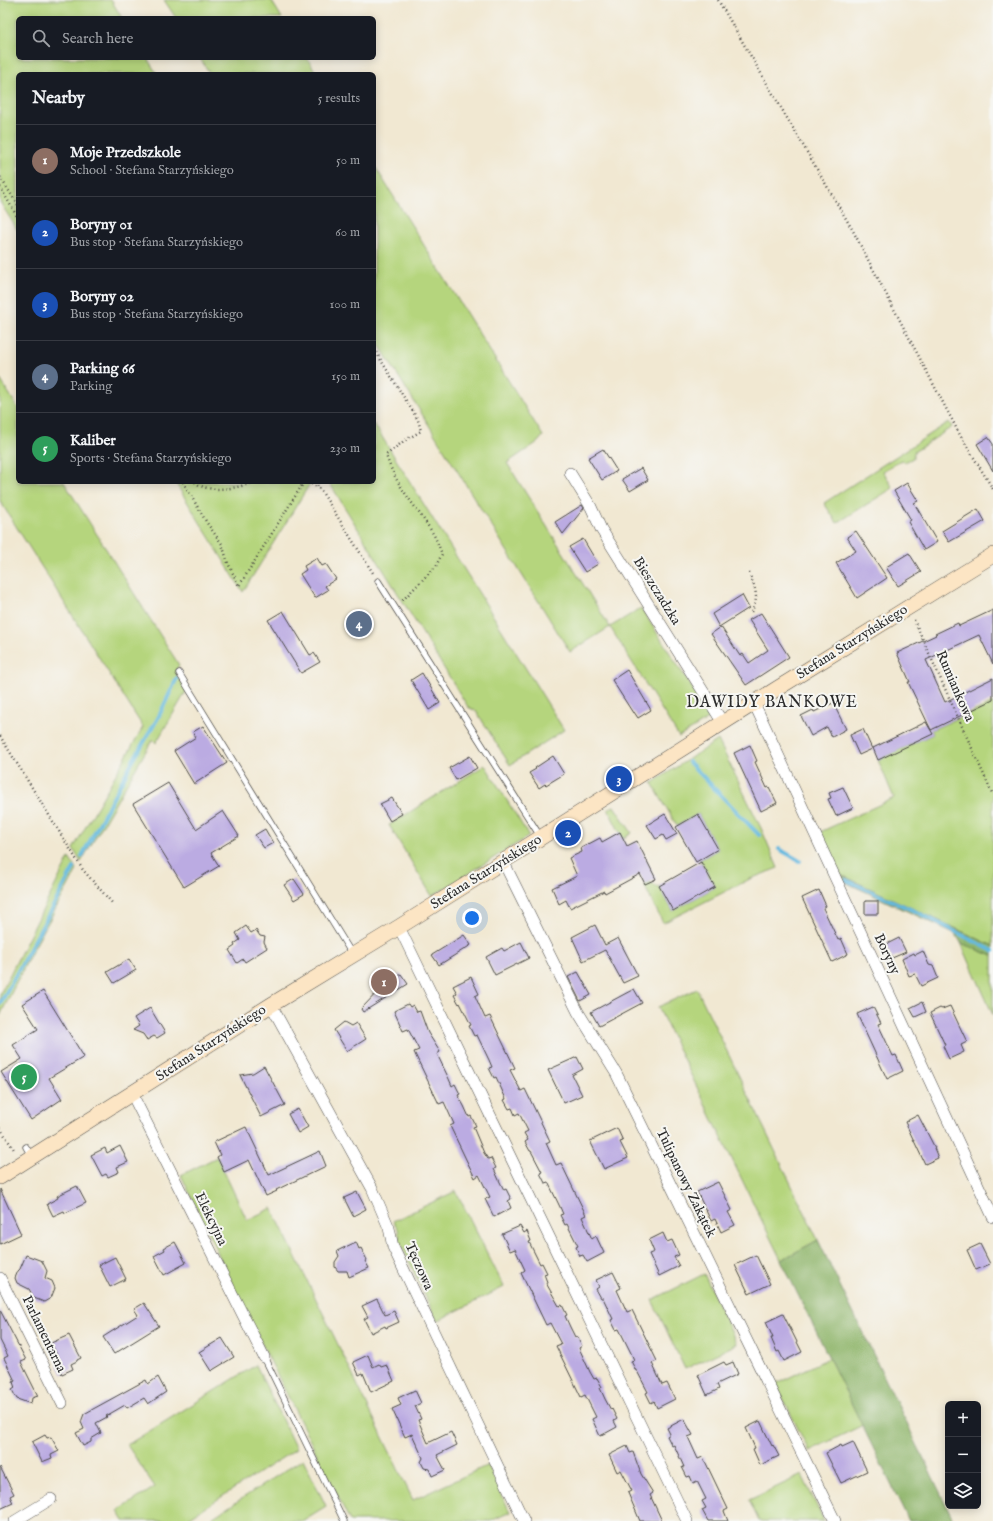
<!DOCTYPE html>
<meta charset="utf-8">
<style>
:root{--surface:#171b24;--page:#20242c;--text:#f1f3f6;--muted:#9ea1a6;--line:#363941;--accent:#db2777}
body{margin:0;font-family:"IM FELL English",serif;background:var(--page);color:var(--text)}
.controls{position:absolute;right:12px;bottom:12px;display:grid;overflow:hidden;border-radius:6px;box-shadow:0 2px 10px #0003}
.controls button{width:36px;height:36px;display:grid;place-items:center;padding:0;border:0;border-bottom:1px solid var(--line);background:var(--surface);color:var(--text);font:20px sans-serif}
.you{position:absolute;left:472px;top:918px;width:14px;height:14px;margin:-10px;border:3px solid #fff;border-radius:50%;background:#1a73e8;box-shadow:0 0 0 6px #1a73e833}
.badge{display:grid;place-items:center;width:26px;height:26px;border-radius:50%;background:var(--accent);color:#fff;font-size:13px;font-weight:700}
.pin{position:absolute;translate:-50% -50%;border:2px solid #fff;box-shadow:0 1px 4px #0006}
.list{margin:0;padding:0;list-style:none}
h2{display:flex;justify-content:space-between;align-items:center;height:52px;margin:0;padding:0 16px;font-size:17px}
h2 small{font-size:13px;font-weight:400;color:var(--muted)}
.list li{display:grid;grid-template-columns:26px 1fr auto;gap:12px;align-items:center;box-sizing:border-box;height:72px;padding:0 16px;border-top:1px solid var(--line)}
.list b{display:block;font-size:15px;white-space:nowrap}
.list p{margin:0;font-size:13px;white-space:nowrap;color:var(--muted)}
.list em{font-size:13px;font-style:normal;color:var(--muted)}
.icon{flex:none;width:22px;height:22px;fill:none;stroke:currentColor;stroke-width:2;stroke-linecap:round;stroke-linejoin:round}
.map{position:relative;flex:none;width:993px;height:1521px;overflow:hidden}
.search{position:absolute;background:var(--surface);box-shadow:0 2px 10px #0003;left:16px;top:16px;width:360px;height:44px;display:flex;align-items:center;gap:10px;box-sizing:border-box;padding:0 14px;border-radius:6px;color:var(--muted);font-size:15px}
.panel{position:absolute;background:var(--surface);box-shadow:0 2px 10px #0003;left:16px;top:72px;width:360px;height:412px;border-radius:6px}
.map>svg:first-child{display:block}
</style>
<div class="map">
<svg width="993" height="1521" viewBox="0 0 993 1521">
<rect width="100%" height="100%" fill="#f6f6f2"/>
<filter id="ink" filterUnits="userSpaceOnUse"><feTurbulence type="fractalNoise" baseFrequency=".025" numOctaves="2"/><feDisplacementMap in="SourceGraphic" scale="8" xChannelSelector="R" yChannelSelector="G"/><feConvolveMatrix kernelMatrix="1 2 1 2 8 2 1 2 1" color-interpolation-filters="sRGB"/></filter>
<filter id="wash" filterUnits="userSpaceOnUse"><feTurbulence type="fractalNoise" baseFrequency=".012" numOctaves="4" result="noise"/><feDisplacementMap in="SourceGraphic" scale="16" xChannelSelector="R" yChannelSelector="G"/><feGaussianBlur stdDeviation="0.9" result="paint"/><feColorMatrix in="noise" values="0 0 0 0 0 0 0 0 0 0 0 0 0 0 0 0 0 1.4 0 .05"/><feComposite in="paint" operator="in"/></filter>
<g filter="url(#wash)">
<rect width="100%" height="100%" fill="#f1e8d2"/>
<path fill="#b5d57d" stroke="#708054" d="M0,0H111L122,18H18V58H147L157,74H18V231L0,202Z
M164,0H271L282,18H176Z
M200,58H307L317,74H210Z
M374,165L543,436L538,442L507,463L610,627L641,608L707,711L710,718L679,737L610,627L570,652L374,337Z
M0,379L18,408V482H64L179,665L175,672L187,690L156,743L153,739L81,862L73,849L143,727L0,501Z
M949,422L952,427L914,452L913,458L905,462L901,460L883,471L893,488L837,523L824,503Z
M374,424L564,730L510,765L476,711L468,707L329,482H374Z
M175,482H311L243,592Z
M993,703V946L841,875L820,832L894,798L878,760L933,734L931,730Z
M718,740L761,828L778,868L750,879L663,923L644,885L650,882L657,887L659,886L673,911L715,887L700,860L718,849L698,814L677,826L652,783Z
M485,765L529,836L432,896L389,825Z
M614,806L632,833L623,839L608,809Z
M69,858L77,870L30,955L0,1016V994Z
M961,943L993,956V1015Z
M697,989L818,1240L781,1260L658,1007Z
M217,1157L247,1220L272,1208L413,1500L488,1465L510,1512L491,1521H350L240,1300L181,1175Z
M456,1191L504,1287L437,1321L400,1242L398,1229L393,1221Z
M704,1274L737,1344L685,1369L652,1300Z
M829,1358L863,1425L809,1451L776,1384Z
M256,1365L296,1449L184,1521H124L118,1511L155,1487L127,1445Z
M303,1459L326,1506L302,1521H207Z
M802,1475L824,1521H759L749,1500Z"/>
<path fill="#90b66c" stroke="#5e704c" d="M841,875L993,946V956L961,943L956,934L843,881Z
M818,1240L954,1521H909L781,1260Z"/>
<g fill="none" stroke-linecap="round" stroke-linejoin="round">
<path stroke="#64b9e0" stroke-width="4" d="M689,762L759,835
M779,849L800,861
M82,856L131,764L158,718L177,678
M846,880L919,913L993,951
M0,1004L74,868"/>
</g>
<g id="blocks">
<path fill="#bbabe2" d="M988,437L993,444V471L977,444Z
M603,449L617,471L602,480L588,458Z
M641,468L648,480L630,491L622,479Z
M907,483L918,501L914,503L937,542L924,550L908,522L911,520L894,491Z
M582,505L584,508L563,534L555,522Z
M978,509L985,521L949,542L942,531Z
M856,531L887,578L857,598L836,563L856,551L847,537Z
M583,539L598,564L585,572L569,547Z
M909,553L921,572L898,586L886,567Z
M317,558L322,566L326,564L336,579L325,586L328,590L315,598L300,574L306,570L304,566Z
M742,595L749,608L719,627L712,614Z
M993,610V664L979,635L926,660L945,702L993,678V700L931,730L908,682H910L897,653L936,635L935,634L958,623L959,626Z
M283,611L310,655L314,653L320,662L301,673L268,620Z
M761,613L789,657L746,685L711,634L721,627L740,656L743,654L749,663L768,650L749,620Z
M627,670L651,710L638,718L634,712L633,713L612,680Z
M422,673L440,703L429,710L411,680Z
M833,703L846,729L832,737L827,727L811,736L801,716L813,710L814,712Z
M926,722L933,734L878,760L873,748Z
M203,726L227,763L194,784L174,751L196,737L193,732Z
M863,729L872,749L859,755L850,735Z
M750,745L757,761L755,762L767,788L769,787L777,803L761,811L734,753Z
M470,756L477,768L456,780L449,768Z
M553,756L564,774L546,785L545,784L539,788L529,773L536,769L535,768Z
M168,783L196,829L223,811L239,836L211,853L219,866L184,887L133,804Z
M843,787L853,808L836,816L828,799L831,798L829,793Z
M392,798L402,814L390,821L380,804Z
M665,814L677,834L666,840L663,835L656,839L647,825Z
M698,814L718,849L696,862L676,827Z
M265,829L273,843L264,848L255,835Z
M620,832L627,846L637,841L656,879L645,884L640,874L605,893L604,891L570,908L566,900L559,904L552,888L577,876L569,858L582,852L581,848L600,838L602,842Z
M701,862L715,887L673,911L659,886Z
M294,879L304,894L294,900L284,885Z
M819,890L826,906L823,908L838,940L841,938L848,954L832,962L802,898Z
M865,901H878V914H865Z
M595,925L605,945L618,938L638,976L623,983L605,950L583,961L572,937Z
M246,926L251,933L256,930L260,936L265,937L264,942L267,948L245,962L243,959L237,963L229,950L235,946L234,944L240,940L236,933Z
M464,935L471,945L439,965L432,955Z
M899,938L906,952L892,958L885,945Z
M521,942L529,958L495,975L486,957L502,948L504,951Z
M923,951L929,965L933,966L938,978L921,986L915,974L909,976L902,959L914,953L915,955Z
M129,959L136,970L114,983L107,972Z
M578,972L591,995L580,1001L568,977Z
M401,974L408,984L363,1012L361,1009L384,985Z
M471,977L479,994L475,996L485,1018L490,1016L515,1068L510,1070L521,1091L525,1089L550,1141L546,1143L556,1165L561,1163L586,1215L582,1217L592,1239L596,1236L604,1253L587,1262L583,1255L580,1256L576,1247L578,1246L567,1224L565,1225L560,1215L563,1214L560,1207L548,1182L545,1183L540,1173L542,1172L531,1151H530L525,1142L528,1140L524,1133L528,1131L519,1113L515,1115L512,1108L509,1109L504,1100L506,1099L496,1077L494,1078L489,1068L492,1067L489,1060L477,1035L474,1036L469,1026L471,1025L460,1003L459,1004L454,995L457,993L453,986Z
M634,989L642,1003L599,1026L591,1012Z
M43,991L84,1057L49,1078L62,1099L31,1120L1,1072L22,1059L13,1045L38,1029L22,1004Z
M922,1002L926,1012L915,1017L910,1008Z
M408,1004L410,1007L413,1005L417,1012L420,1011L428,1033L440,1052L437,1054L449,1079L452,1086L455,1084L460,1094L458,1095L464,1106L469,1117L471,1116L476,1126L473,1127L484,1153L488,1159L491,1158L496,1168L494,1169L499,1180L504,1190L506,1189L511,1199L508,1201L511,1208L494,1217L485,1199L490,1197L479,1175L475,1178L450,1126L454,1124L444,1102L439,1104L414,1052L419,1050L408,1029L403,1031L394,1011Z
M950,1006L967,1042L961,1045L964,1052L949,1059L943,1046L945,1045L930,1013L940,1008L942,1009Z
M873,1007L881,1023L878,1024L893,1056L896,1055L903,1071L887,1079L857,1014Z
M150,1008L165,1033L157,1038L154,1036L147,1040L143,1034L133,1030L139,1026L134,1018Z
M344,1022L351,1026L356,1023L366,1039L347,1051L334,1030Z
M577,1057L583,1069L572,1075L582,1095L564,1103L548,1070Z
M264,1066L285,1105L261,1117L240,1075L253,1073Z
M298,1109L308,1127L298,1133L288,1114Z
M918,1115L935,1148H934L938,1158L925,1164L905,1122Z
M246,1127L269,1175L320,1151L326,1166L276,1190L277,1191L266,1196L249,1160L224,1172L217,1157L220,1155L214,1142Z
M617,1128L623,1141L620,1142L628,1158L604,1169L590,1141Z
M120,1146L128,1162L117,1167L119,1172L108,1177L106,1174L102,1176L91,1155L105,1148L107,1153Z
M718,1182L732,1210L728,1212L735,1225L721,1232L715,1219L711,1221L697,1192Z
M77,1186L86,1203L65,1213L64,1211L53,1216L47,1204L58,1198L57,1196Z
M0,1189L21,1234L0,1244Z
M357,1192L366,1209L353,1216L344,1198Z
M520,1226L524,1233L527,1231L531,1241L529,1242L540,1264L542,1263L547,1273L544,1274L547,1282L546,1283L559,1306L562,1305L567,1315L565,1316L570,1327L575,1337L577,1336L582,1346L579,1348L590,1372L594,1379L597,1378L602,1387L600,1388L605,1399L611,1410L612,1409L617,1419L614,1421L617,1427L606,1433L600,1436L592,1419L596,1417L585,1395L581,1397L556,1346L561,1344L550,1323L546,1325L521,1273L525,1270L515,1249L510,1251L502,1234Z
M663,1233L667,1242L672,1240L679,1255L674,1257L679,1266L659,1276L649,1254L654,1252L649,1240Z
M175,1242L186,1263L164,1275L154,1256L165,1250L164,1248Z
M356,1242L359,1249L361,1248L367,1260L365,1261L369,1268L349,1277L347,1271H338L335,1267V1262L339,1256L337,1251Z
M980,1244L990,1264L976,1270L967,1250Z
M26,1255L42,1261L47,1271L45,1278L52,1281L55,1288L51,1298L44,1302L34,1298L29,1289L17,1283L15,1278L18,1271L20,1269Z
M756,1255L770,1284L749,1294L735,1265Z
M115,1257L126,1279L110,1287L99,1265Z
M613,1272L621,1288L617,1290L627,1312L632,1310L657,1361L652,1363L662,1385L667,1383L675,1399L657,1408L654,1401L651,1403L646,1393L648,1392L637,1371H636L631,1361L634,1360L631,1353L619,1329L616,1330L611,1320L613,1319L603,1298H601L596,1289L599,1287L596,1280Z
M377,1299L385,1315L394,1311L399,1322L386,1328L385,1326L371,1333L364,1319L368,1317L362,1306Z
M144,1303L159,1326L114,1354L103,1337L138,1315L134,1309Z
M0,1310L26,1360L21,1362L38,1396L32,1398L31,1404L17,1399L12,1390L15,1388L13,1382L15,1381L4,1358L8,1356L0,1340Z
M783,1314L802,1352L784,1361L779,1351L777,1352L771,1338H773L766,1322Z
M69,1335L81,1358L77,1360V1361L71,1364L73,1369L62,1374L57,1365L61,1363L51,1343Z
M222,1338L234,1357L211,1371L199,1352Z
M368,1355L373,1367L379,1364L381,1367L387,1365L394,1381L371,1392L363,1373L359,1375L353,1362Z
M724,1362L726,1365L733,1362L738,1374L717,1384L719,1389L707,1395L698,1375Z
M158,1377L166,1392L148,1404L144,1398L127,1408L125,1405L106,1416L107,1417L96,1423L101,1433L91,1439V1442L83,1446L76,1433L84,1429L81,1422L84,1414L146,1380L148,1384Z
M415,1390L421,1403L415,1406L421,1419L418,1420L428,1443L451,1432L457,1445L437,1455L445,1470L432,1476L429,1469L424,1468L421,1462L423,1458L412,1434L405,1437L392,1409L401,1405L398,1398Z
M684,1419L693,1435L688,1437L698,1459L703,1457L728,1509L724,1511L728,1521H708L702,1510L706,1508L702,1501L706,1499L697,1481L693,1483L690,1476L687,1477L682,1467H684L674,1445L672,1446L667,1436L670,1434L667,1428Z
M760,1421L772,1446L773,1445L779,1456L760,1465L753,1449L755,1448L746,1428Z
M45,1435L47,1438L51,1437L59,1451L51,1455L52,1458L42,1462L32,1442Z
M853,1442L867,1471L841,1483L826,1453L841,1445L842,1447Z
M627,1446L630,1453L633,1452L641,1474L653,1493L650,1495L662,1521H640L628,1493L632,1491L621,1470L617,1472L609,1455Z
M0,1467L14,1494L10,1496L13,1503L0,1509Z"/>
</g>
</g>
<g filter="url(#ink)">
<use href="#blocks" fill-opacity="0" stroke="#494744" stroke-width="1"/>
<g fill="none" stroke-linecap="round" stroke-linejoin="round">
<g stroke="#494744" stroke-width="7">
<path id="lane" d="M378,581L540,836
M179,673L352,954
M26,1147L32,1157
M264,1357L344,1521"/>
</g>
<g stroke="#494744" stroke-width="12">
<path id="street" d="M570,473L591,507L601,529L723,723
M754,703L993,1217
M503,861L578,1012L616,1073L835,1521
M399,927L687,1521
M271,1005L372,1188L389,1228L393,1247L524,1521
M132,1094L264,1357
M0,1278L62,1403
M15,1521L51,1499"/>
</g>
<g stroke="#494744" stroke-width="16">
<path id="secondary" d="M0,1177L271,1005L399,927L778,688L993,555"/>
</g>
<path stroke="#494744" stroke-width="2.5" stroke-dasharray="1 3" stroke-linecap="butt" d="M718,0L852,229L960,435L993,489
M0,177L18,205
M0,187L18,218
M374,349L418,420L421,431L404,441L386,455C395,485 416,506 432,532C436,538 439,547 442,554L436,566L401,602
M183,482L207,523L222,544L228,563L239,586L304,482
M195,482C207,494 240,488 254,482
M308,482L320,489L373,573
M315,482L319,488
M749,573C755,588 760,597 751,612
M914,620L993,795
M0,736L83,870L113,904
M0,1128L15,1151"/>
<use href="#lane" stroke="#fff" stroke-width="5.5"/>
<use href="#street" stroke="#fff" stroke-width="11"/>
<use href="#secondary" stroke="#fce5c4" stroke-width="15"/>
</g>
</g>
<g text-anchor="middle" dominant-baseline="central" stroke-width="4" stroke-linejoin="round" paint-order="stroke">
<g font-size="14" fill="#2b2b2b" stroke="#f6f6f2">
<text transform="translate(657 591) rotate(58)">Bieszczadzka</text>
<text transform="translate(852 642) rotate(-32)">Stefana Starzyńskiego</text>
<text transform="translate(955 686) rotate(66)">Rumiankowa</text>
<text transform="translate(486 872) rotate(-32)">Stefana Starzyńskiego</text>
<text transform="translate(887 954) rotate(65)">Boryny</text>
<text transform="translate(211 1043) rotate(-33)">Stefana Starzyńskiego</text>
<text transform="translate(686 1183) rotate(64)">Tulipanowy Zakątek</text>
<text transform="translate(211 1219) rotate(64)">Elekcyjna</text>
<text transform="translate(419 1266) rotate(66)">Tęczowa</text>
<text transform="translate(44 1334) rotate(64)">Parlamentarna</text>
</g>
<g font-size="16" letter-spacing="1" fill="#2b2b2b" stroke="#f6f6f2">
<text x="772" y="703">DAWIDY BANKOWE</text>
</g>
</g>
</svg>
<div class="controls">
<button>+</button>
<button>−</button>
<button><svg class="icon" aria-label="layers" viewBox="0 0 24 24"><path d="M12 4l9 5-9 5-9-5zM3 14l9 5 9-5"/></svg></button>
</div>
<div class="you"></div>
<div class="pin badge" style="left:384px;top:982px;background:#8d6e63">1</div>
<div class="pin badge" style="left:568px;top:833px;background:#1a4fb4">2</div>
<div class="pin badge" style="left:619px;top:779px;background:#1a4fb4">3</div>
<div class="pin badge" style="left:359px;top:624px;background:#5c6f8a">4</div>
<div class="pin badge" style="left:24px;top:1077px;background:#2e9e5b">5</div>
<div class="search"><svg class="icon" aria-label="search" viewBox="0 0 24 24"><circle cx="10" cy="10" r="6"/><path d="M15 15l6 6"/></svg>Search here</div>
<section class="panel">
<h2>Nearby<small>5 results</small></h2>
<ul class="list">
<li><span class="badge" style="background:#8d6e63">1</span><div><b>Moje Przedszkole</b><p>School · Stefana Starzyńskiego</p></div><em>50 m</em></li>
<li><span class="badge" style="background:#1a4fb4">2</span><div><b>Boryny 01</b><p>Bus stop · Stefana Starzyńskiego</p></div><em>60 m</em></li>
<li><span class="badge" style="background:#1a4fb4">3</span><div><b>Boryny 02</b><p>Bus stop · Stefana Starzyńskiego</p></div><em>100 m</em></li>
<li><span class="badge" style="background:#5c6f8a">4</span><div><b>Parking 66</b><p>Parking</p></div><em>150 m</em></li>
<li><span class="badge" style="background:#2e9e5b">5</span><div><b>Kaliber</b><p>Sports · Stefana Starzyńskiego</p></div><em>230 m</em></li>
</ul>
</section>
</div>
